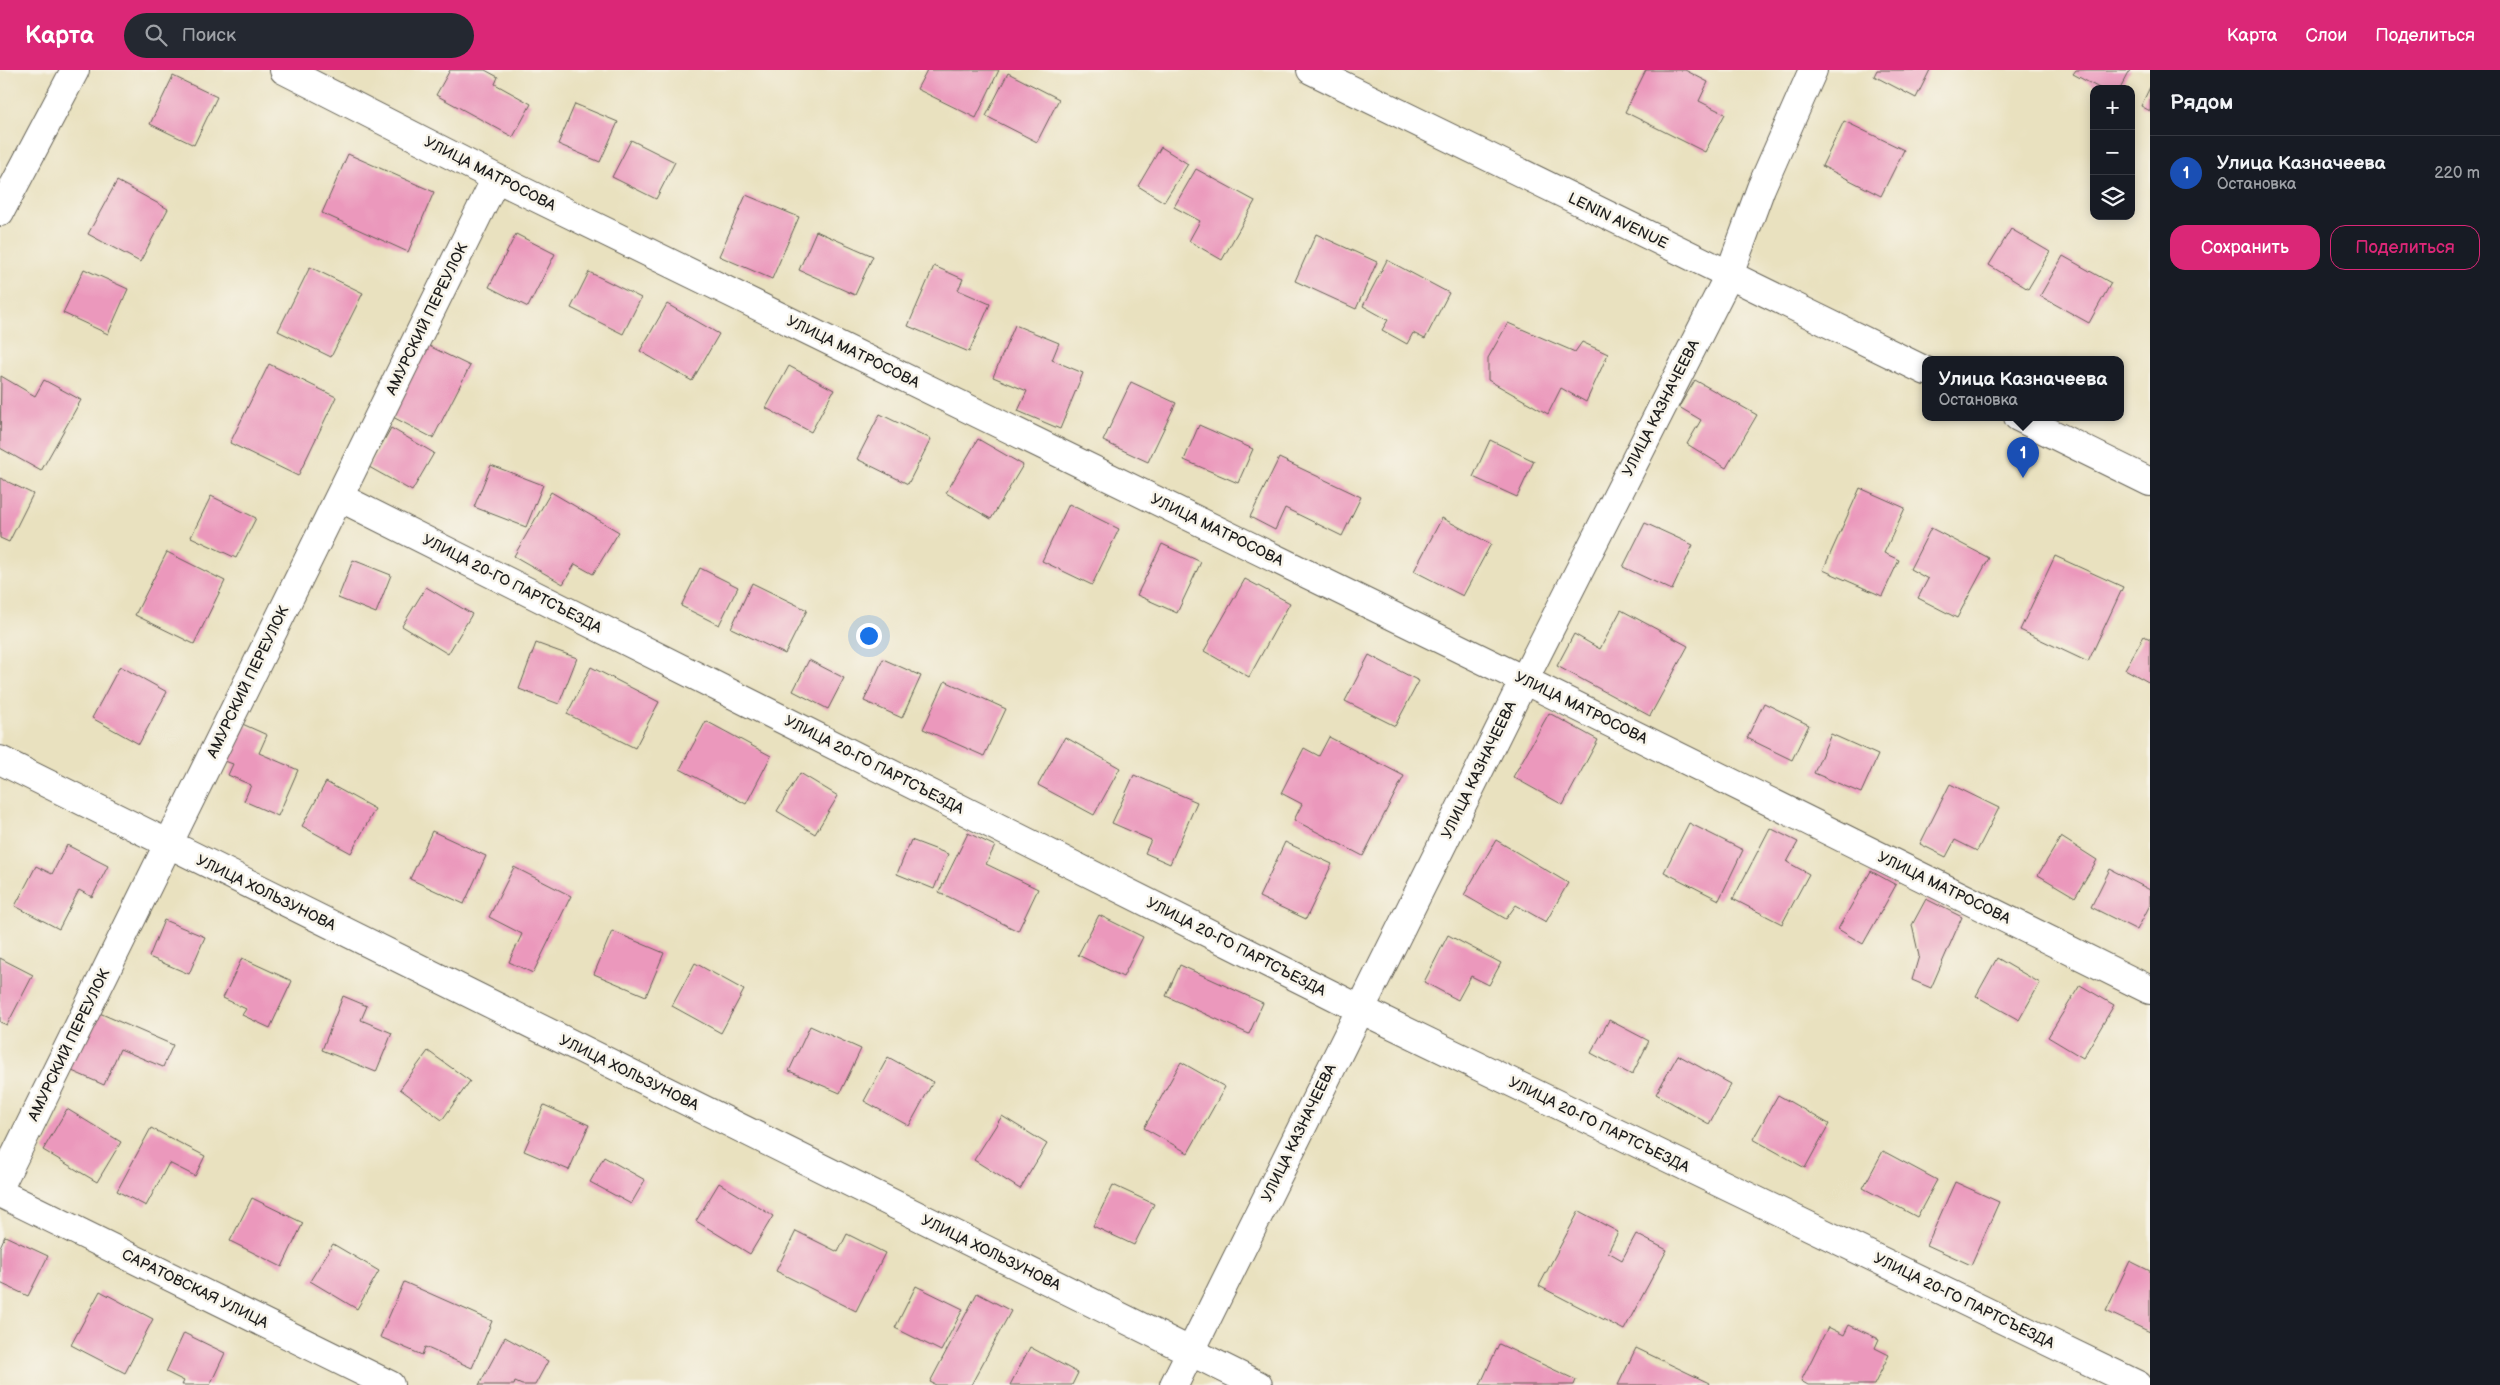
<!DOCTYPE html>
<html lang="ru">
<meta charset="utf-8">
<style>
:root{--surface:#171b24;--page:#242831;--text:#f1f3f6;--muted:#9ea1a6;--line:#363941;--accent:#db2777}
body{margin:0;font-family:"Balsamiq Sans",sans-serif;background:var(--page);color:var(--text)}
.controls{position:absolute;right:15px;top:15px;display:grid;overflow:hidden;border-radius:10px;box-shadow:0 2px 12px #0003}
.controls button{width:45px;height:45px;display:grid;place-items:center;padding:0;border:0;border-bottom:1px solid var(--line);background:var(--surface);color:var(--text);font:25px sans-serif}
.you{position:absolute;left:868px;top:565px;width:18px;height:18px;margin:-12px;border:4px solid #fff;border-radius:50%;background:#1a73e8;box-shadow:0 0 0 8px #1a73e833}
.badge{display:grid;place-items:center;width:32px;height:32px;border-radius:50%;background:var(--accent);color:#fff;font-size:16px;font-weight:700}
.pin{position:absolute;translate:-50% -41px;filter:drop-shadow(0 1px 2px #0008)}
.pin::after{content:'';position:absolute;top:26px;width:18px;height:15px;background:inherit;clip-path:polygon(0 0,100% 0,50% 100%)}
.popup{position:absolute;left:1922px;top:286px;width:202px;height:65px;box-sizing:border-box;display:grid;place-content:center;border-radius:10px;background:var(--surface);filter:drop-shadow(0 1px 4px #0005);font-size:16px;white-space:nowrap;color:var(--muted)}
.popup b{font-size:19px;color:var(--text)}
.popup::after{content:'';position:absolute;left:50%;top:100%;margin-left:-10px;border:10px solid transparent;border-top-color:var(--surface)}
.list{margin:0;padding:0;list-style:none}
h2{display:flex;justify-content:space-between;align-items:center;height:65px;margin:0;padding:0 20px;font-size:21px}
h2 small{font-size:16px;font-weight:400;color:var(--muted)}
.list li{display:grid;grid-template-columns:32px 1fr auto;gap:15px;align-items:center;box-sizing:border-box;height:75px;padding:0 20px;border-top:1px solid var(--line)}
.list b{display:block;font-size:19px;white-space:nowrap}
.list p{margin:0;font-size:16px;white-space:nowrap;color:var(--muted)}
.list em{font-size:16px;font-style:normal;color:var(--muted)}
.actions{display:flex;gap:10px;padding:15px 20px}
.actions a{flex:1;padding:11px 0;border:1px solid var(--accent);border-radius:15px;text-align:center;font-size:18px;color:var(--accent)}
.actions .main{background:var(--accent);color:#fff}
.icon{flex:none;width:28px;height:28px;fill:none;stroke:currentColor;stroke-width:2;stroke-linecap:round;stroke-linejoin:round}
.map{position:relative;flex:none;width:2150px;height:1315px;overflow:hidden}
header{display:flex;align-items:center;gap:30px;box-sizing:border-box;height:70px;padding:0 25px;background:var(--accent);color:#fff}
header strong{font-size:24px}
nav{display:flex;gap:28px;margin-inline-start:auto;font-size:18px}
.search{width:350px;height:45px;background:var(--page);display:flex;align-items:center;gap:12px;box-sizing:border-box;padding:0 18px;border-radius:28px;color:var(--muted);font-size:19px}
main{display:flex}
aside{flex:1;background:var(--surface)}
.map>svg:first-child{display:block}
</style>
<header>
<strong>Карта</strong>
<div class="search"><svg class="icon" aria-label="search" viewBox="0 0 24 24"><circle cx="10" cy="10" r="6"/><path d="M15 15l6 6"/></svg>Поиск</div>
<nav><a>Карта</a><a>Слои</a><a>Поделиться</a></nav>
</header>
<main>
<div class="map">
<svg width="2150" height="1315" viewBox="0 0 2150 1315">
<rect width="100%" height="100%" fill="#f7f3e8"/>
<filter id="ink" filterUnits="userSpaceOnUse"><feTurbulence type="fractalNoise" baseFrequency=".02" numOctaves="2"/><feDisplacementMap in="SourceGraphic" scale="10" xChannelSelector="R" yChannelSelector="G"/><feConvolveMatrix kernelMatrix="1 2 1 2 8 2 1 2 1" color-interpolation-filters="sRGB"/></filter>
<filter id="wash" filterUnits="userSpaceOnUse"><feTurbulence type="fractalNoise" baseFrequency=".0096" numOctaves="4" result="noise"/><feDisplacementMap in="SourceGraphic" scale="20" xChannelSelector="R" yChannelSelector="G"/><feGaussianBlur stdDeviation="1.12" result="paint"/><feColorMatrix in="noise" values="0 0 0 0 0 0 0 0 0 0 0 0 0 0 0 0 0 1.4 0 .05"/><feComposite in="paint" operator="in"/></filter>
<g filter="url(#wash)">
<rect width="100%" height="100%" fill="#e9e1bf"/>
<g id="blocks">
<path fill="#eb98bc" d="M450,0H485L498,7L495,14L531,34L513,67L436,25Z
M927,0H999L976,48L917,19Z
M1646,0H1685L1708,12L1699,31L1725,44L1705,82L1625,42Z
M1877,0H1930L1916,28L1874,6Z
M2076,0H2130L2120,19H2101L2073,4Z
M1008,3L1059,29L1037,72L986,46Z
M173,6L217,27L194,75L150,54Z
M2150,17V41L2141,36Z
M575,34L618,52L600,92L558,74Z
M1844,51L1904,80L1881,126L1822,96Z
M631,70L675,92L656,129L612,107Z
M1161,77L1188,94L1164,132L1138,116Z
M348,84L434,122L408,182L322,143Z
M1196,99L1255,131L1222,190L1189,171L1200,151L1174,137Z
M117,111L168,139L140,192L88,164Z
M746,125L799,147L772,209L719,186Z
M2011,159L2050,182L2028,219L1989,195Z
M816,161L873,186L855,225L799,200Z
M516,164L555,184L528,237L489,217Z
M1316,164L1377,192L1356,239L1295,211Z
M2063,186L2111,213L2089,253L2040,226Z
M1387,190L1449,223L1425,269L1413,263L1407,274L1382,260L1388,250L1363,236Z
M934,196L963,209L958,220L990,234L969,282L908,256Z
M310,197L363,223L331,287L278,261Z
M84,199L128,219L108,264L63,243Z
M589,202L641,228L623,264L571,238Z
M667,234L719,264L692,311L640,281Z
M1508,253L1575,282L1582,272L1608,284L1586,332L1561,318L1548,344L1488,310V288Z
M1015,255L1059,273L1052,290L1083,303L1060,359L1018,341L1027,321L993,307Z
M425,274L470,296L433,368L389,345Z
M269,294L336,327L298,406L230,373Z
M789,296L834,320L811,362L766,338Z
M1,306L35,326L44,310L81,330L41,401L0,378Z
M1695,310L1757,345L1726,398L1687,374L1701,350L1679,337Z
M1131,312L1176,333L1148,392L1103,371Z
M880,344L931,369L908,414L857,389Z
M1199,355L1253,379L1238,413L1184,390Z
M391,358L434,383L412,421L369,397Z
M978,369L1023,395L991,449L946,423Z
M1490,370L1534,391L1517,427L1473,407Z
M1279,388L1361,427L1342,466L1285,438L1275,460L1250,447Z
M491,395L543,415L526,457L474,437Z
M0,408L33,424L9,472L0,468Z
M1860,418L1905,438L1884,483L1899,490L1882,526L1823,500Z
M551,422L619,462L593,504L575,494L563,514L514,486Z
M211,426L256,448L236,488L191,467Z
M1069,434L1119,459L1092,515L1042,491Z
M1442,448L1491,474L1463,526L1414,501Z
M1645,453L1693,475L1672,520L1623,497Z
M1931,458L1989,488L1957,548L1918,528L1928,509L1910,499Z
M1162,474L1201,492L1177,543L1137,525Z
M167,482L225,511L194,574L135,545Z
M2055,486L2123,517L2088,592L2020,560Z
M353,490L391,505L376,543L338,528Z
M700,498L738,517L719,555L681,536Z
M1245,509L1290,533L1249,607L1204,581Z
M752,513L807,540L785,584L731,558Z
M426,517L472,544L448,584L402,556Z
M1621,540L1688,576L1650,646L1557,596L1574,564L1600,579Z
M2144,566L2150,569V613L2125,599Z
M536,573L577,588L559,634L519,619Z
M1369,585L1419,611L1395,656L1345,631Z
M883,589L921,606L902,648L864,631Z
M809,590L844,608L828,639L793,621Z
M120,596L167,622L139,674L92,648Z
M591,597L659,632L635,678L567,644Z
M945,611L1006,639L984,686L923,659Z
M1764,633L1809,655L1792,690L1747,668Z
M1549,643L1598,670L1563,735L1513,707Z
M706,651L771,686L746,734L680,699Z
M238,652L267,665L259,683L298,700L278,746L244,731L251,715L228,705L233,694L222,690Z
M1831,664L1878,685L1861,723L1814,703Z
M1065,667L1120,698L1094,745L1038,715Z
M1329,667L1404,706L1363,786L1294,750L1302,734L1281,723L1304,678L1319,686Z
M800,703L838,726L815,764L777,741Z
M1134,705L1197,732L1170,794L1145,783L1151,770L1112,753Z
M326,712L375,739L351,783L302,756Z
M1950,714L1999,738L1977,781L1955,770L1946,787L1920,774Z
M1689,753L1743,780L1719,830L1664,802Z
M1770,758L1798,772L1787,792L1809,804L1782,854L1733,829Z
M432,761L486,786L464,834L410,809Z
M968,763L995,776L986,794L1038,819L1018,861L939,822Z
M2061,767L2097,790L2075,827L2038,805Z
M911,770L948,784L934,819L897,804Z
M1496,770L1568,813L1546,852L1516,835L1506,849L1464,825Z
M1285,772L1332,794L1306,849L1259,827Z
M67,775L108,796L92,827L79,820L59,859L15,836L36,796L52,804Z
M514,797L571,826L533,903L509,892L522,864L489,847Z
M2110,799L2150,820V835L2137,860L2091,837Z
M1871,801L1896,815L1863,874L1838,859Z
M1926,829L1962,847L1931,918L1912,910L1919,886L1912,855Z
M1099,845L1143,867L1123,907L1078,885Z
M164,850L205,867L189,904L149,887Z
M612,861L664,883L646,926L594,904Z
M1448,865L1501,893L1489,915L1471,906L1458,930L1424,912Z
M0,888L33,905L7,955L0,952Z
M242,888L292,911L270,958L242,945L246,939L223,928Z
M1997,888L2040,913L2019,950L1976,926Z
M695,893L744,920L721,963L672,936Z
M1180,895L1263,933L1249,964L1166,926Z
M2080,915L2114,935L2083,988L2048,967Z
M343,926L367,936L361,950L392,963L376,1002L322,980Z
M88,938L173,975L163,997L120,979L104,1015L63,997Z
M1609,950L1649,971L1632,1005L1591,983Z
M810,956L861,979L840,1023L789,1001Z
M428,981L470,1011L442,1050L400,1019Z
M1678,985L1731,1014L1709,1054L1656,1024Z
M888,987L933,1012L909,1056L864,1031Z
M1181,992L1225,1017L1188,1083L1144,1058Z
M1778,1025L1829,1054L1805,1098L1753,1069Z
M544,1035L589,1055L569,1100L524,1081Z
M67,1039L121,1072L97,1112L43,1080Z
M1002,1046L1047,1074L1020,1119L974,1090Z
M151,1058L205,1086L195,1106L169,1093L146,1136L117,1121Z
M1883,1081L1937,1110L1917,1147L1863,1118Z
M604,1087L645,1110L631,1134L590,1112Z
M1955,1112L1999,1132L1971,1195L1927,1175Z
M719,1113L773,1146L750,1184L696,1151Z
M1113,1115L1154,1134L1134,1175L1093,1156Z
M252,1128L303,1153L282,1197L230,1171Z
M1579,1141L1618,1162L1608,1182L1622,1190L1636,1164L1667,1180L1624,1260L1539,1216Z
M796,1161L838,1182L847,1164L885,1183L856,1241L776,1201Z
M5,1166L48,1186L28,1226L0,1213V1177Z
M333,1174L379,1201L357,1239L310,1211Z
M2130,1191L2150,1201V1262L2106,1241Z
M404,1212L492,1251L472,1298L425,1277L422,1285L380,1267Z
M916,1216L963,1239L941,1281L895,1258Z
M100,1221L153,1249L125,1303L71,1275Z
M977,1223L1011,1241L971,1315H936L930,1312Z
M1849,1255L1879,1269L1875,1278L1889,1285L1874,1315H1808L1801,1311L1828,1257L1844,1265Z
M184,1263L225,1283L210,1315H182L184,1311L166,1302Z
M505,1267L548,1291L535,1315H522L515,1312L514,1315H479Z
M1499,1274L1576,1310L1574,1315H1480Z
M1030,1277L1078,1303L1072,1315H1010Z
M1636,1278L1709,1313L1708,1315H1618Z"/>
</g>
</g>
<g filter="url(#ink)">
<use href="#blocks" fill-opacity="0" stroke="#646155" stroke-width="1"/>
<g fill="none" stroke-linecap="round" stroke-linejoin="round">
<g stroke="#646155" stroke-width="30">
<path id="minor" d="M284,0L496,108L1524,610L2150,920
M0,142L75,0
M339,427L1360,939L2138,1315
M0,690L1258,1315
M0,1116L496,108
M0,1123L390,1315
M1174,1315L1524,610L1729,205L1761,118L1813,0"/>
</g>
<g stroke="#646155" stroke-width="30">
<path id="primary" d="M1311,0L1926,301
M2018,347L2150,412"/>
</g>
<use href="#minor" stroke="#fff" stroke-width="28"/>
<use href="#primary" stroke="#fff" stroke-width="28"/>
</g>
</g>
<g text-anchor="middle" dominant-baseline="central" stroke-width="5" stroke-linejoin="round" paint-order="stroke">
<g font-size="15" fill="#1c1c1c" stroke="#f7f3e8">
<text transform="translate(490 104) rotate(27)">УЛИЦА МАТРОСОВА</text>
<text transform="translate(1618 151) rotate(26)">LENIN AVENUE</text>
<text transform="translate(427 249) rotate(-64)">АМУРСКИЙ ПЕРЕУЛОК</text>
<text transform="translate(853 282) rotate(26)">УЛИЦА МАТРОСОВА</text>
<text transform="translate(1661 338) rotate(-63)">УЛИЦА КАЗНАЧЕЕВА</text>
<text transform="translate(1217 460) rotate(26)">УЛИЦА МАТРОСОВА</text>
<text transform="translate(512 514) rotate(27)">УЛИЦА 20-ГО ПАРТСЪЕЗДА</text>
<text transform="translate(248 612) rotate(-64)">АМУРСКИЙ ПЕРЕУЛОК</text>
<text transform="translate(1581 638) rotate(26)">УЛИЦА МАТРОСОВА</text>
<text transform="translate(874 695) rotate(27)">УЛИЦА 20-ГО ПАРТСЪЕЗДА</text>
<text transform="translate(1479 700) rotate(-64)">УЛИЦА КАЗНАЧЕЕВА</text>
<text transform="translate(1944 818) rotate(26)">УЛИЦА МАТРОСОВА</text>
<text transform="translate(266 823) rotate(26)">УЛИЦА ХОЛЬЗУНОВА</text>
<text transform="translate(1236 877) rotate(27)">УЛИЦА 20-ГО ПАРТСЪЕЗДА</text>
<text transform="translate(69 975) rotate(-64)">АМУРСКИЙ ПЕРЕУЛОК</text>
<text transform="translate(629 1003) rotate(26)">УЛИЦА ХОЛЬЗУНОВА</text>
<text transform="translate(1599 1055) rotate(26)">УЛИЦА 20-ГО ПАРТСЪЕЗДА</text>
<text transform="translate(1299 1063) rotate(-64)">УЛИЦА КАЗНАЧЕЕВА</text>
<text transform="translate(991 1183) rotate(26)">УЛИЦА ХОЛЬЗУНОВА</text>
<text transform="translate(195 1219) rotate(26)">САРАТОВСКАЯ УЛИЦА</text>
<text transform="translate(1964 1231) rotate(26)">УЛИЦА 20-ГО ПАРТСЪЕЗДА</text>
</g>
</g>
</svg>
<div class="controls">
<button>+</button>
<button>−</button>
<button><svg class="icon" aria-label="layers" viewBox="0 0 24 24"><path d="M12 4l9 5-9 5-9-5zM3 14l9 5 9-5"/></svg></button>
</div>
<div class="you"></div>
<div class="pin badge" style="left:2023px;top:408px;background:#1a4fb4">1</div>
<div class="popup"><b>Улица Казначеева</b>Остановка</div>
</div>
<aside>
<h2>Рядом<small></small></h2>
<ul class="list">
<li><span class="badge" style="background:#1a4fb4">1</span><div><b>Улица Казначеева</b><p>Остановка</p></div><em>220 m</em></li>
</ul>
<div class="actions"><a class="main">Сохранить</a><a>Поделиться</a></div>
</aside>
</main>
